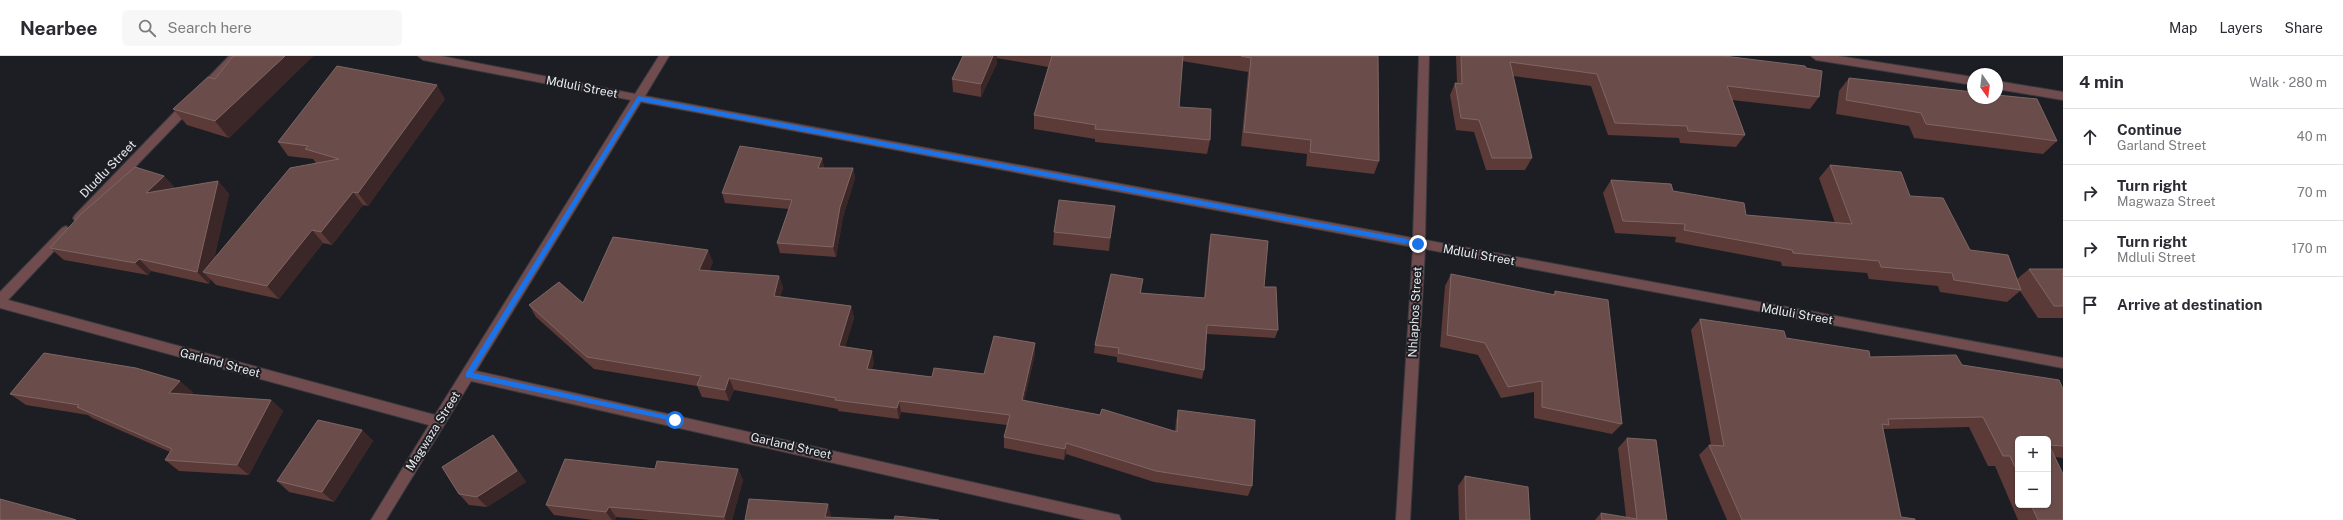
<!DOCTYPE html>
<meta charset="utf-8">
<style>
:root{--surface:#fff;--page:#f7f7f7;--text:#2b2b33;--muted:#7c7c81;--line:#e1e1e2}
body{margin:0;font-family:"Public Sans",sans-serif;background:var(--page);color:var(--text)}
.controls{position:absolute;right:12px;bottom:12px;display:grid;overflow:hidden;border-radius:6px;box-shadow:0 1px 3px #0004}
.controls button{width:36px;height:36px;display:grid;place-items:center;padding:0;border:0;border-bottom:1px solid var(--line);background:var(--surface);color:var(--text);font:20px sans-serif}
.compass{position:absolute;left:1967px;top:12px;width:36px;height:36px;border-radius:50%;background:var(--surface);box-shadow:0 1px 3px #0004;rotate:166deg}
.stop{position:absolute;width:12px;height:12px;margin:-9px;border:3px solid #1a73e8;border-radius:50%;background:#fff}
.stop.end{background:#1a73e8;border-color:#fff;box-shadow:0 1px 4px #0008}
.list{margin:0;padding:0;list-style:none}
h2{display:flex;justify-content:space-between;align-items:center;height:52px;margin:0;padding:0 16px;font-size:17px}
h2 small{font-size:13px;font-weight:400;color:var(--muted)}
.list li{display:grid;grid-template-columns:26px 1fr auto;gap:12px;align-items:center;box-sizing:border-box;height:56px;padding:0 16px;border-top:1px solid var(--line)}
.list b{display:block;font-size:15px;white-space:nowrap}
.list p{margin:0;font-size:13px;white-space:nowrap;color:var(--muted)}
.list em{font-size:13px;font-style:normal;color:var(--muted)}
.icon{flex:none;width:22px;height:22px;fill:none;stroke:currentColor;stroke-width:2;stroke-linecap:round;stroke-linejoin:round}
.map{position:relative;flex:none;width:2063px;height:464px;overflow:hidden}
header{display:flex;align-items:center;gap:24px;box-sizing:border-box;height:56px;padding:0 20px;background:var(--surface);border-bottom:1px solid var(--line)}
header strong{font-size:19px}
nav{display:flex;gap:22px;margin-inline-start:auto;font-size:14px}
.search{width:280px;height:36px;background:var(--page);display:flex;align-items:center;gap:10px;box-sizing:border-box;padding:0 14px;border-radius:6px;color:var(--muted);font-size:15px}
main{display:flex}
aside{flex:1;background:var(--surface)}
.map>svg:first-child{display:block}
</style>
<header>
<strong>Nearbee</strong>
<div class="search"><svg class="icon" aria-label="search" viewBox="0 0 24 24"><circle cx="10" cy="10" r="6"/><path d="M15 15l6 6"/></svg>Search here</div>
<nav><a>Map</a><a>Layers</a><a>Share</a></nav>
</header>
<main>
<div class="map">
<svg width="2063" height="464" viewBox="0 0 2063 464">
<rect width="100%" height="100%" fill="#1c1e23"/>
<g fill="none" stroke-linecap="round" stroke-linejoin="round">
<g stroke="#393b3f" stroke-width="2">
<path id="minor" d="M229,0H240L207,37H199L198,34L199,31Z
M418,0H441L635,38L659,0H669L645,40L1413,182L1419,0H1429L1425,184L2063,302V312L1425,193L1410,464H1396L1413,191L641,46L476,315L1114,458L1119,459L1121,464H1086L471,325L386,464H371L429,369L0,252V236L62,172L66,170L72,175L70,178L8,244L435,359L631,44L423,4Z
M1811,0H1838L1973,21V29L1816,4Z
M1997,25L2063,36V44L1997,33Z
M189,44L194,48L193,51L83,165H75L73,162L75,159L185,45Z"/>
</g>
<use href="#minor" fill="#714c4e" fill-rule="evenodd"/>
</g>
<path fill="#5b3a37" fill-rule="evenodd" d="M233,0H313L229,82L187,69L173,53L215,23Z
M963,0H1378L1379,105L1374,118L1306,110L1307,98L1241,90L1248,16L1182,5L1179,51L1210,84L1207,98L1095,86V83L1034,73V59L1048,11L997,2V7L981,41L953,36L952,23Z
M1456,0H1724L1819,41L1810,53L1732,44L1745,79L1736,91L1680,87L1679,82L1608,79L1591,30L1513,20L1532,102L1525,114H1486L1474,76L1456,74L1450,39L1455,27H1457Z
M1849,22L2057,85L2043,98L1914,82L1909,70L1836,58L1839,35Z
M445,43L368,150L363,149L332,189L323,187L279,243L216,229L210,223L209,228L151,215L148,219L64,204L50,192L164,120L175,132L218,125L229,138L214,202L316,107L313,103L288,100L278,86Z
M822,102L824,112H853L855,122L843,161L836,201L780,197L777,187L789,153L725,147L722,137Z
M1830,109L1910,140L1970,194L2017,223L2029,213H2063V262H2038L2020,235L2007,246L1940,236L1938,230L1869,223L1867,217L1782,210L1781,206L1675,186L1676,181L1615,177L1603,137L1611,124L1673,135L1746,159L1835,167L1819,122Z
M1115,150L1113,163L1109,195L1053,189L1054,176Z
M1211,178L1264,231L1278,274L1275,282L1207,278L1204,314L1202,323L1117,306V301L1094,297L1095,289L1142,232L1141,237L1204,242L1209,187Z
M713,206L709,215L779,220L783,232L780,241L851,250L854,262L845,291L874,306L872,313L932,321L984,318L1035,287V298L1024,345L1175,375L1176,365L1178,354L1252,430L1248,440L1154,426L1066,398L1064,404L1004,392V381L1007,369L901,356L899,363L838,355V353L734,334L729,345L702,341L697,330L594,313L536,261L529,249L583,247Z
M1451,218L1553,239L1555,235L1622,368L1612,378L1534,362V336L1501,342L1478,299L1440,291L1445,230Z
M1700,263L1870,301L1962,309L2063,333V402L2055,401L2063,464H2018L1995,410H1988L1969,371L1884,373L1883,374L1901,461L1915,464H1727L1699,399L1709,389H1711L1691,274ZM2018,383L2048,449H2018Z
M193,336L191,339L271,344L283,355L249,419L179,415L165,404L170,396L92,362L88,359L26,349L10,338Z
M362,374L373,385L334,446L289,436L277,425Z
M493,379L502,391L526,426L487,451L469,449L459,438Z
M1627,382L1667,464H1602L1626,461L1618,392Z
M655,413H738L743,424L732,464H650L616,461L615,464H593L554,459L546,449Z
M1465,420L1530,464H1459L1458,430Z
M1601,457L1602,464H1595Z"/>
<path fill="#3b2727" d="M285,0H313L229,82L215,65Z
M993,0H997V7L981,41V28Z
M437,29L445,43L368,150L358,137Z
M822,102L824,112H818Z
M853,112L855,122L843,161L836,201L833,191L840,151Z
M164,120L176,133L146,137Z
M218,125L229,138L211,218L203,216L210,223L209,228L197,216Z
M353,136L363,149L332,189L321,176Z
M1115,150L1113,163L1109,195L1110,182Z
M312,174L323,187L279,243L267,230Z
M708,194L713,206L704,226L699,214Z
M139,203L151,215L148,219L135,207Z
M779,220L783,232L777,252L774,240Z
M851,250L854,262L842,302L839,290Z
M1035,287V298L1022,355V344Z
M872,295L874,306L869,324L867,313Z
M729,322L734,334L729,345L725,334Z
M180,325L193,336L182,348L169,337Z
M271,344L283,355L249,419L237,409Z
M899,345L901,356L899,363L897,352Z
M362,374L373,385L334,446L322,436Z
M493,379L502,391L526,426L487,451L477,441Z
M1066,387V398L1064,404L1065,393Z
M738,413L743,424L732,464H726L724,461Z
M828,448L831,458L830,464L825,461Z
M609,451L616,461L615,464H612L606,456Z"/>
<path fill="#6a4d4a" stroke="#7e6664" d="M233,0H285L215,65L173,53L208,21L215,23Z
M963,0H993L981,28L952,23Z
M1052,0H1183L1179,51L1211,53L1210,84L1095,73L1096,69L1034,59Z
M1241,0H1378L1379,105L1310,96L1311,84L1244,76L1251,2Z
M1461,0H1724L1805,10L1806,12L1822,15L1819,41L1727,30L1745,79L1688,75L1687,70L1615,67L1597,18L1510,6L1532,102H1492L1479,64L1461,62L1455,27L1462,28Z
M337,10L437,29L358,137L353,136L321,176L312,174L267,230L203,216L290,112L339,103L305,93L308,90L278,86Z
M1849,22L1973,36V42H1997V39L2037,43L2057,85L1926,68L1921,57L1846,44Z
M740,90L822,102L818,112H853L840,151L833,191L777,187L792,144L722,137Z
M1830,109L1901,116L1910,140L1943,142L1970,194L2008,199L2021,234L1954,224L1952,217L1881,211L1879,205L1793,197L1792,194L1684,174L1685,168L1623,165L1611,124L1671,128L1673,135L1744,147L1746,159L1852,168Z
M135,111L164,120L146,137L218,125L197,216L139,203L135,207L50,192L81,158Z
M1059,144L1115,150L1110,182L1054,176Z
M1211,178L1268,185L1264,231H1276L1278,274L1207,269L1204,314L1118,297L1119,292L1095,289L1111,218L1143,223L1140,237L1205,242Z
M613,181L708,194L699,214L779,220L774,240L851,250L839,290L872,295L867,313L932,321L934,312L984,318L994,280L1035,287L1022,344L1100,359L1102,353L1177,376L1178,354L1255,364L1252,430L1156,415L1066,387L1065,393L1004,381L1010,359L899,345L897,352L835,344L836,342L729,322L725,334L697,329L701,320L587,301L529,249L559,226L583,247Z
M2029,213H2063V250H2054Z
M1451,218L1555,239V235L1608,244L1622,368L1542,351V325L1508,331L1485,287L1447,279Z
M1700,263L1784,275L1786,282L1869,295L1870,301L1956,299L1962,309L2059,324L2063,333V390L2049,389L2063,418V464H2038L2031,449H2048V383H2018V418L2010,400H2003L1983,361L1888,363L1889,369L1882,368L1901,461L1915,463V464H1742L1709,389L1724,390Z
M44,297L136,312L180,325L169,337L271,344L237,409L165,404L172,393L77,351L79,349L10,338Z
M318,364L362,374L322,436L277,425Z
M493,379L517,415L477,441L459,438L442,411Z
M1627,382L1656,384L1667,464H1602L1601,457L1637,463Z
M565,403L655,413L657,405L738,413L724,461L609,451L606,456L546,449Z
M1465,420L1528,431L1530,464H1466Z
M0,443L73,463L76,464H0Z
M749,443L828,448L825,461L894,464L895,460L939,464H745Z"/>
<path fill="#1a73e8" d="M638,40L1418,185L1422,188L1418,190L640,45L473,317L675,361L678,362V366L466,321V317Z"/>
<g text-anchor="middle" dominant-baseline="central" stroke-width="4" stroke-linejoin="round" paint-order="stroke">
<g font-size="12" fill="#e8eaed" stroke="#1c1e23">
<text transform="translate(582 31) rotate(11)">Mdluli Street</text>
<text transform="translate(108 113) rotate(-46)">Dludlu Street</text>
<text transform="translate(1479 199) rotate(10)">Mdluli Street</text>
<text transform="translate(1415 256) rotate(-87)">Nhlaphos Street</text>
<text transform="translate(1797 258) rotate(10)">Mdluli Street</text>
<text transform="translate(220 307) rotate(15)">Garland Street</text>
<text transform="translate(433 375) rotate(-58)">Magwaza Street</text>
<text transform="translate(791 390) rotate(13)">Garland Street</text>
</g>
</g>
</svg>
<div class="controls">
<button>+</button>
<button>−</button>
</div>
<svg class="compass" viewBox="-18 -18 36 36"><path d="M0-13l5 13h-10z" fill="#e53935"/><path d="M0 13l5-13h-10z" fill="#7c7c81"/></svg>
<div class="stop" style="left:675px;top:364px"></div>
<div class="stop end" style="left:1418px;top:188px"></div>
</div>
<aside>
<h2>4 min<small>Walk · 280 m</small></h2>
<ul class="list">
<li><svg class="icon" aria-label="ahead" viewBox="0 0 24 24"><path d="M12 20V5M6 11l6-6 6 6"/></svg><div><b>Continue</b><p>Garland Street</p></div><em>40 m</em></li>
<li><svg class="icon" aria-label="right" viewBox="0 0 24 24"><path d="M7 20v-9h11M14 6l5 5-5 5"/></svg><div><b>Turn right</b><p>Magwaza Street</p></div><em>70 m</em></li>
<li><svg class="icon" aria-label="right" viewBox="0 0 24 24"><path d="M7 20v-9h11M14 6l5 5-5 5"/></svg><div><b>Turn right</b><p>Mdluli Street</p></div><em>170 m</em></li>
<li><svg class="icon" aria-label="arrive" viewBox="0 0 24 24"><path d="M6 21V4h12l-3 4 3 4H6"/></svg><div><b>Arrive at destination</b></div></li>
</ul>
</aside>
</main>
